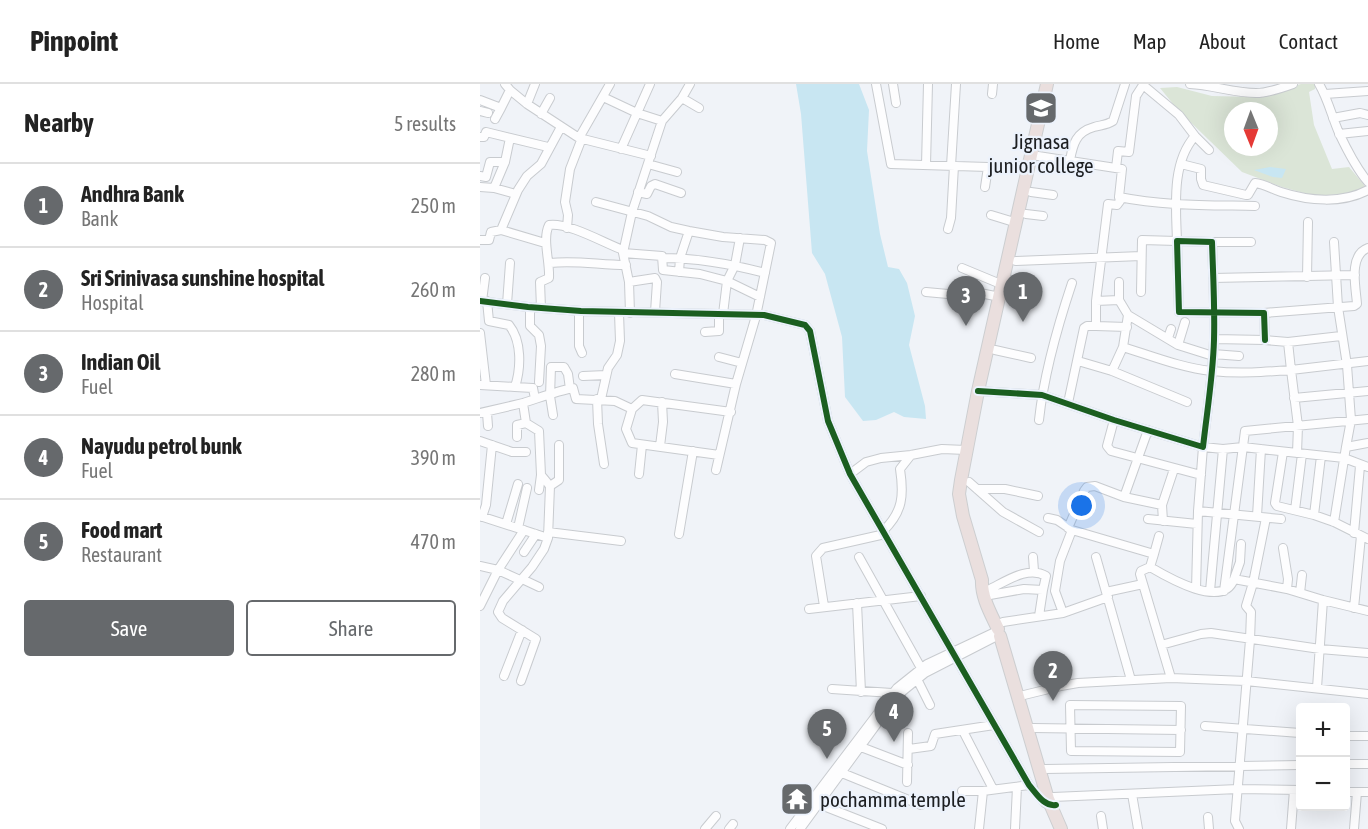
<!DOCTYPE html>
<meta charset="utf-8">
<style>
:root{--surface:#fff;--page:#f6f6f6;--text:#222;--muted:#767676;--line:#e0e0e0;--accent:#66696c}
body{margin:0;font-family:"Asap Condensed",sans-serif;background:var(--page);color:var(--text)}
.controls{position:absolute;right:18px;bottom:18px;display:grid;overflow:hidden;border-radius:6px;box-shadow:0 6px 24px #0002}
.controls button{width:54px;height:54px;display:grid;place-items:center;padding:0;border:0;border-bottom:2px solid var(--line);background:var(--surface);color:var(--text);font:30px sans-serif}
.compass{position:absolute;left:744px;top:18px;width:54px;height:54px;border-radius:50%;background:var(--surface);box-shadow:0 6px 24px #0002;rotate:179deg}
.you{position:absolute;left:602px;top:422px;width:21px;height:21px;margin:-15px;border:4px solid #fff;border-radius:50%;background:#1a73e8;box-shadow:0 0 0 9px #1a73e833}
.badge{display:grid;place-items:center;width:39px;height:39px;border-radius:50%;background:var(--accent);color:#fff;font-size:20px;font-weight:700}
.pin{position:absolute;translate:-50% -50px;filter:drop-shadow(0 2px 3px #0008)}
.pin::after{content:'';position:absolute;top:32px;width:21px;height:18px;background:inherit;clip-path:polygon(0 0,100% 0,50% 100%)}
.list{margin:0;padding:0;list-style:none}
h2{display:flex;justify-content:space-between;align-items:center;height:78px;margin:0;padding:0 24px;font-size:26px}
h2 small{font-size:20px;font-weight:400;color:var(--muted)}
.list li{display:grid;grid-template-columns:39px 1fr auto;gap:18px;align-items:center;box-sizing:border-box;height:84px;padding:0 24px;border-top:2px solid var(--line)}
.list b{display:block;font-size:22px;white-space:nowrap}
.list p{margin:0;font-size:20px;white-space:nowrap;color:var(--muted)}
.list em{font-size:20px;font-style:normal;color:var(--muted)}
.actions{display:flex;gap:12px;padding:18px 24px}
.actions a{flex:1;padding:14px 0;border:2px solid var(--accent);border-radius:6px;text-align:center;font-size:21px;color:var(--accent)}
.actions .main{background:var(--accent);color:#fff}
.map{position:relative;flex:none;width:888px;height:745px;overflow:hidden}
header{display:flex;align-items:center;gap:36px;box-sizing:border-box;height:84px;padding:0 30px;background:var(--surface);border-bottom:2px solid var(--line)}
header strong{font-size:28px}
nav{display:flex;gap:33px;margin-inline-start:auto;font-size:21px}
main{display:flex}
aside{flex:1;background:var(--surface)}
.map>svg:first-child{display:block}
</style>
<header>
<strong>Pinpoint</strong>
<nav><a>Home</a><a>Map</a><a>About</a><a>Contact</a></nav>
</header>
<main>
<aside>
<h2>Nearby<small>5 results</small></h2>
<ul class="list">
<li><span class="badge">1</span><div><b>Andhra Bank</b><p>Bank</p></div><em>250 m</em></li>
<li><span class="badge">2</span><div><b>Sri Srinivasa sunshine hospital</b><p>Hospital</p></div><em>260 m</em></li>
<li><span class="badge">3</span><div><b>Indian Oil</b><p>Fuel</p></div><em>280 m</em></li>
<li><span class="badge">4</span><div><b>Nayudu petrol bunk</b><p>Fuel</p></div><em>390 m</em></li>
<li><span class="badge">5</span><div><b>Food mart</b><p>Restaurant</p></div><em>470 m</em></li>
</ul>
<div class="actions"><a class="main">Save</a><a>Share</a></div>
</aside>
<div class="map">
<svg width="888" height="745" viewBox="0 0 888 745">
<rect width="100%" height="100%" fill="#f0f3f8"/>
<path fill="#dbe5d7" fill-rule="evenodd" d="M821,0H835V5L829,8L834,41L852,85L869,83L885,102L877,109L835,112L802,103L762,88L698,26L680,4L697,3L732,12L775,13ZM753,27H789V63H753Z"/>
<path fill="#c8e6f2" d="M316,0H379L389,26L387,67L400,150L408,183L419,185L427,199L435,232L429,261L445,322L446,335L424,333L414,328L396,336L383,337L365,313L362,253L345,190L332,169L321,30Z
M790,83L806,85L802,94L793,93L774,86Z"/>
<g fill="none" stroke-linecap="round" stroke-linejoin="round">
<g stroke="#c8cbcf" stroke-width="10">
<path id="minor" d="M25,0L30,6L47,20L99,54L171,72
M396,0L411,80L508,83L549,82
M413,0L416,19
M710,0C732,1 754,9 776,9C788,9 802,4 813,0
M839,0C848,15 852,33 859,49C867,66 876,84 888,98
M512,10L513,0
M845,10L888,7
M123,13L157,29L182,37
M202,14L219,24
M0,16L21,24L30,6
M47,20L55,0
M0,27L8,29
M61,30L70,14
M853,34L880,29L888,31
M15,35L21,24
M859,50L888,47
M0,53H4L6,48L68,63
M30,54L25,78L14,104L36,110
M99,54L130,0
M141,65L170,0
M558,72L642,85L639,113C684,122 729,121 775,122
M590,76C593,60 596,48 614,43C621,41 627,41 633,37L645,0
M168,80L197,88
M701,80L721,85V95L723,101L766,111H768L775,99C784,100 792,105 801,108C829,117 862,120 888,106
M446,81L448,0
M475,82H471L476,0
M636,84L638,67L649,68L656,12L663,1L699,31L715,52L729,66
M0,92L6,93L10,78H25
M0,103L14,104
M505,103L508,83
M158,108L167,110L171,102L175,100L201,109
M551,108L573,111
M639,113L640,117L637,121L628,120L616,217V242L647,243
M116,118L168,132L191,143L209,147L243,153L285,156L291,159L276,232L256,300L236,386
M546,130L563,132
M511,131L537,139
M87,144L88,131L85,118L90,85L102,54
M468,145L471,134L474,82
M21,146L65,159
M0,156H9L11,148L21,146L38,106L47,92L61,80L81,43
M732,158H771
M854,158L858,223L867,281L871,336L866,363
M143,169L182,172L183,186L220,190L247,197L280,213
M183,174C218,174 251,180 285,189
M536,177L661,172
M70,179C96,176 120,181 146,181
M482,184L523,201
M199,188L200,174L209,147
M827,193L828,138
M733,194L875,191
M149,198L175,194L177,198L175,228
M639,198V216L648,231
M446,208L479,211L495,208L520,213
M661,208L662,156L697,157C696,123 691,79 715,52
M0,217L48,223L101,227L284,231L325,241L330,247L348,337L370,390L549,701L565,719L569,721
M2,217L5,194
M616,217L639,216
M27,220L30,179
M50,223V242L59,251L61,262L59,298
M61,224L60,198L69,194C70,177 62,155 69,141C88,138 124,159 143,166
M99,227V262L102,269
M150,229L149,198L143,169L152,128L182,37L202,14L210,0
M784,229L874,222L877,220C876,204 868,171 888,164
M243,230L247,197L255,181L260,154
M225,248L239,247V230
M0,249L6,301
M688,254L691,245
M734,255L785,256L808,258L861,252
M808,258L811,286L888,277
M698,261L705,238
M643,263L648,231L698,261L733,272
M515,266L551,274
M733,270L759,272
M239,273L262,279
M598,277L632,287L707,318
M632,287L643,263C672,272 702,284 732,287C759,290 785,288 811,286L818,342L817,369
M195,290L256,300
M103,292L126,291
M0,301L35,303C41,284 42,257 29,241L9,237L7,217
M35,303L53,304L55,315
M498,307L562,311L634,336L723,363C727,327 733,292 734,256C735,223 733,190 732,158L697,157L699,228L784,229L785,256
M814,314L888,307
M117,315L118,340L124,380
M121,315L128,284L137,271L140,257L139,229
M43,319C59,314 77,307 93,304L96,315L135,317L152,325L162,316L251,328
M588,319L604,244L607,242H616
M152,325L146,345L152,359L239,371
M0,329L43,319L46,339L59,347L61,391L70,402L68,454L64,465L52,483L23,517L18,528L22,534L56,555L41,597
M7,329L8,342
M73,331L70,312L71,283H84L88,290L90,305
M559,336C564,289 577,244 592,199
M634,336L627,362L631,367L721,391
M37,353V341L46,339
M0,357L32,368H46
M180,362L183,338L182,318
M803,368L795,419L797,422L834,431L854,438L888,455
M159,390L162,361
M370,390L386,378L401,374L431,371L462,365L486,366
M489,398L523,428L559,448
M70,402L79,396V361
M497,405H525L558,412
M59,406L61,391
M644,413L668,346
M682,421L694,385
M815,426L822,370
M718,427L801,435
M834,431L841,372
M0,432L68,454
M777,432L781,365
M2,433L6,421L12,361
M568,434L577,436L592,446L674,470L670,483C687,493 743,526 754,495L807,505L843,516L888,527
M668,435L717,440
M854,438L866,363L888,359
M26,440L38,400
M38,444L47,404
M588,444L604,407L607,403L615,402L644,413L682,421L683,437
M403,447C423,428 424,411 420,385L431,371
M68,448L141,457
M874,449L880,382
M199,450L213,367
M803,464L808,495L807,505
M44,468L56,450
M674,470L679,452
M379,473L441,584
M553,473L554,487
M616,473L626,508
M0,482L18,486L40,496
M670,483L661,487L660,490L691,594
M42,495L59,503
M754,495L760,478L761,460
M716,505L718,427L723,363L743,365L763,363L864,374L888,383
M508,506C525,498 548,481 566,492L563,506
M730,507L743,365
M744,507L765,347L888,335
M820,509L822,491
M510,511L544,505L563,506L559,532
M377,519L381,608
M0,522L18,486L44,446
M344,522L336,472L343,464L405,450
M874,524L881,452
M329,525L441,512
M583,529L575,507L580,477L592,446
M523,538L583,529L628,513
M681,561L721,550L731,549L840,565L888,569
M24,592L42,546
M437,595L450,621
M651,596L626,508L663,500
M837,604L843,516
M352,605L412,609
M544,611L581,602L598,599L691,594L766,597L888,610
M590,621L701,622L700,668L591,667Z
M725,642L820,649
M553,644L701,646
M483,647L513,705
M866,652H888
M381,663L428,681
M429,665L451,662L455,650L514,641
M866,680H888
M565,685L820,681
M362,689L441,721
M427,698L428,649
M482,707H503L549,701
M866,708H888
M652,710L658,745
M573,713L758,705L820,706
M336,719L402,745
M621,732L623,745
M728,733L729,745
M225,745L236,732
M249,745L253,740
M310,745L417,604L447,580L517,547
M320,745L418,611L445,589L519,551
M499,745L503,707
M535,745L537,703
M759,745L755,737L770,556L771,528L766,522L773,499L786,434
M811,745L814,706
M874,745L877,708"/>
</g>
<g stroke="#ccced0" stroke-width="14">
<path id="highway" d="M518,545C511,530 501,513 502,496L483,432L479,410L481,396L498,307L567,0
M520,552L568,715L581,745"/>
</g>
<use href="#minor" stroke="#fdfdfe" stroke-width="8"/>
<use href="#highway" stroke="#eadfde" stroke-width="12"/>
<g stroke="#ecf2fc" stroke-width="10">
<path id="cycleway" d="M0,217L48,223L101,227L284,231L325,241L330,247L348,337L370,390L549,701C556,709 564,723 576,721
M498,307L562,311L634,336L723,363C727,327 733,292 734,256C735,223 733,190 732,158L697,157L699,228L784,229L785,256"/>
</g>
<use href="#cycleway" stroke="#1b5e20" stroke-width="6"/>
</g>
<defs>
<g id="university-square" transform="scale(1.725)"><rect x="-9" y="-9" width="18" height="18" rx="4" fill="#66696c" stroke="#ecf2fc"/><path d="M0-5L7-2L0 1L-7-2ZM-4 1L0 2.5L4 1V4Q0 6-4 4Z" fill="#fff"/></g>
<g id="temple-square" transform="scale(1.725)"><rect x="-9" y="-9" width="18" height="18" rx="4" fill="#66696c" stroke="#ecf2fc"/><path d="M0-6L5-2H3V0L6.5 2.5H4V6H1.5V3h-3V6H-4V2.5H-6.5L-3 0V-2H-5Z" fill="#fff"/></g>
</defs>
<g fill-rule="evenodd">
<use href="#university-square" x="561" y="24"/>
<use href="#temple-square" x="317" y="715"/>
</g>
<g text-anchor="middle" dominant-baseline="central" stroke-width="4.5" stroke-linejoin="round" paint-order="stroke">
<g font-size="21" fill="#1c1e21" stroke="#ecf2fc">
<text x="561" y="57">Jignasa<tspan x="561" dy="24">junior college</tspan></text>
<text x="340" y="715" text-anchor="start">pochamma temple</text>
</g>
</g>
</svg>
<div class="controls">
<button>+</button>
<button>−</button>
</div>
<svg class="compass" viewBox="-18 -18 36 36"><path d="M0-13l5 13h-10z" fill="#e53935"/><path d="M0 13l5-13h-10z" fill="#767676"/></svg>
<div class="you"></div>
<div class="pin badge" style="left:543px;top:238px">1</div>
<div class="pin badge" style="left:573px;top:617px">2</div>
<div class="pin badge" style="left:486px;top:242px">3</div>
<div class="pin badge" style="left:414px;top:658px">4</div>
<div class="pin badge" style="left:347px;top:675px">5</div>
</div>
</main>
